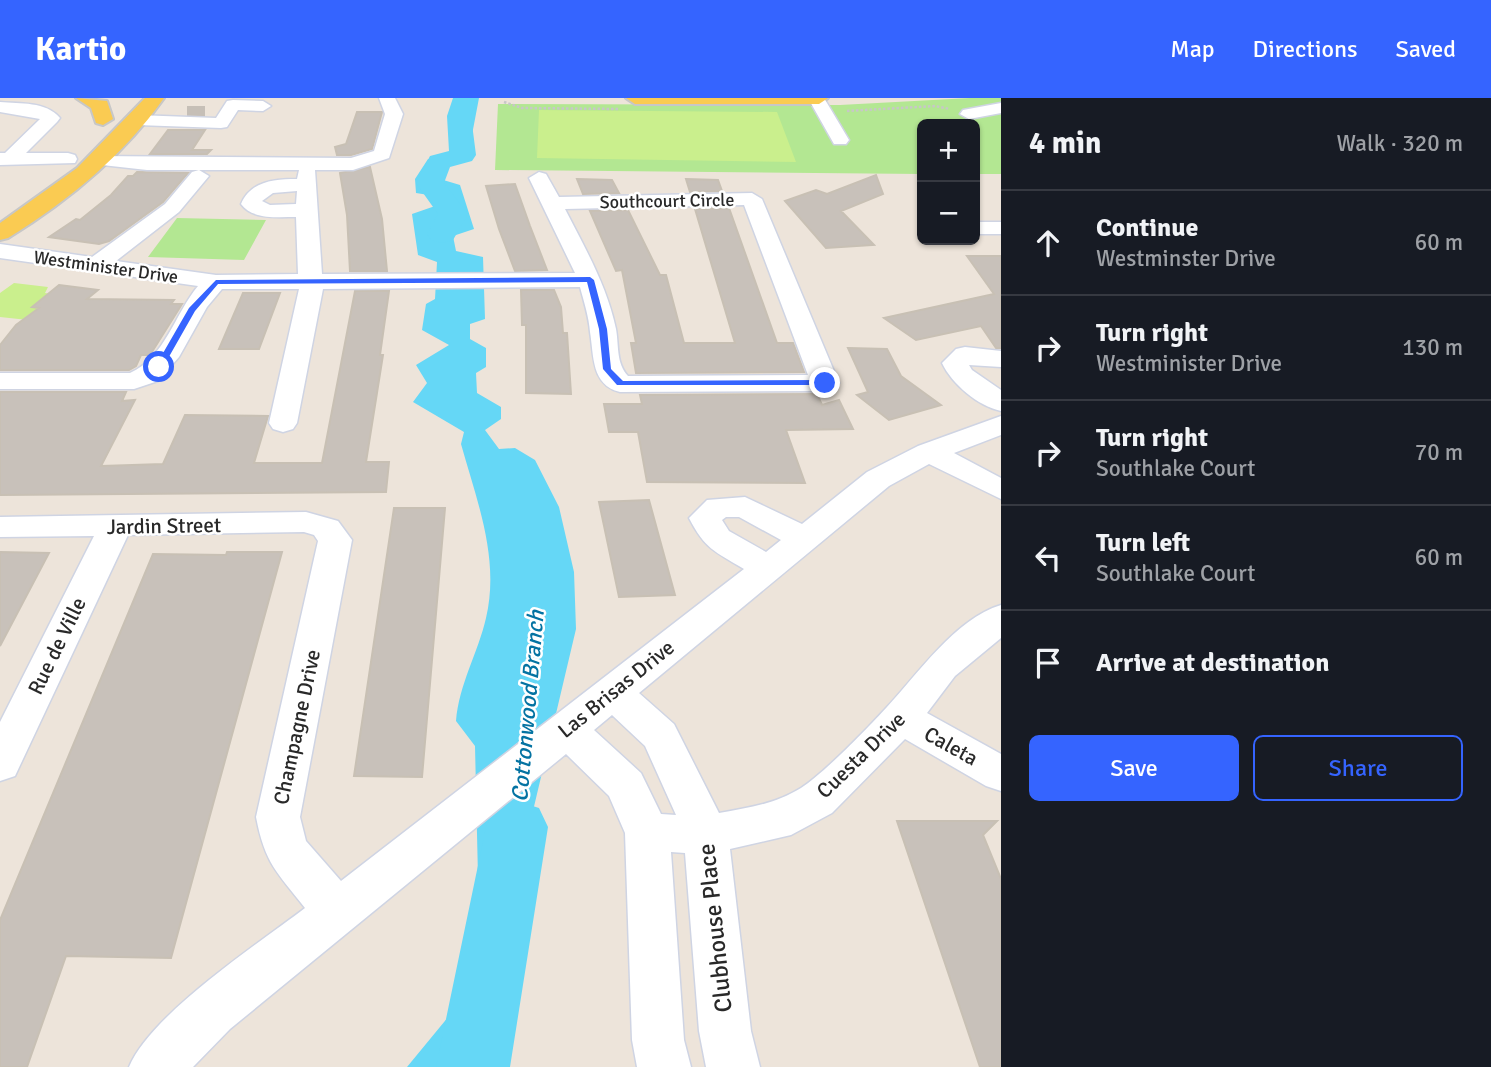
<!DOCTYPE html>
<meta charset="utf-8">
<style>
:root{--surface:#171b24;--page:#242831;--text:#f1f3f6;--muted:#9ea1a6;--line:#363941;--accent:#3564ff}
body{margin:0;font-family:Signika,sans-serif;background:var(--page);color:var(--text)}
.controls{position:absolute;right:21px;top:21px;display:grid;overflow:hidden;border-radius:10px;box-shadow:0 2px 5px #0004}
.controls button{width:63px;height:63px;display:grid;place-items:center;padding:0;border:0;border-bottom:2px solid var(--line);background:var(--surface);color:var(--text);font:35px sans-serif}
.stop{position:absolute;width:21px;height:21px;margin:-16px;border:5px solid #3564ff;border-radius:50%;background:#fff}
.stop.end{background:#3564ff;border-color:#fff;box-shadow:0 2px 7px #0008}
.list{margin:0;padding:0;list-style:none}
h2{display:flex;justify-content:space-between;align-items:center;height:91px;margin:0;padding:0 28px;font-size:30px}
h2 small{font-size:23px;font-weight:400;color:var(--muted)}
.list li{display:grid;grid-template-columns:46px 1fr auto;gap:21px;align-items:center;box-sizing:border-box;height:105px;padding:0 28px;border-top:2px solid var(--line)}
.list b{display:block;font-size:26px;white-space:nowrap}
.list p{margin:0;font-size:23px;white-space:nowrap;color:var(--muted)}
.list em{font-size:23px;font-style:normal;color:var(--muted)}
.actions{display:flex;gap:14px;padding:21px 28px}
.actions a{flex:1;padding:16px 0;border:2px solid var(--accent);border-radius:10px;text-align:center;font-size:24px;color:var(--accent)}
.actions .main{background:var(--accent);color:#fff}
.icon{flex:none;width:38px;height:38px;fill:none;stroke:currentColor;stroke-width:2;stroke-linecap:round;stroke-linejoin:round}
.map{position:relative;flex:none;width:1001px;height:969px;overflow:hidden}
header{display:flex;align-items:center;gap:42px;box-sizing:border-box;height:98px;padding:0 35px;background:var(--accent);color:#fff}
header strong{font-size:33px}
nav{display:flex;gap:38px;margin-inline-start:auto;font-size:24px}
main{display:flex}
aside{flex:1;background:var(--surface)}
.map>svg:first-child{display:block}
</style>
<header>
<strong>Kartio</strong>
<nav><a>Map</a><a>Directions</a><a>Saved</a></nav>
</header>
<main>
<div class="map">
<svg width="1001" height="969" viewBox="0 0 1001 969">
<rect width="100%" height="100%" fill="#ede4da"/>
<path fill="#b3e792" d="M970,0H1001V76H975V26H922V76L495,72L498,6L840,7Z
M177,120L266,122L244,162L148,159Z"/>
<path fill="#caef8d" d="M539,12L777,14L796,64L537,60Z
M14,185L48,189L45,195L56,197L50,201L43,200L33,208L39,210L28,222L0,219V195Z"/>
<path fill="#65d7f6" d="M454,0H479L467,63L427,71L430,78L460,87L474,131L453,138L456,153L483,159L485,221L470,226V241L486,250V269L476,275L477,295L501,309V321L485,332L499,351L515,350L535,362L559,409L574,474L576,531L528,734L496,820L485,969H407L449,918L478,779L475,648L456,623C459,586 478,555 486,520C500,461 477,403 461,346L464,334L413,304L427,285L416,267L449,247L422,232L426,206L435,201L437,164L418,157L412,116L438,107L435,98L416,95L415,81L428,61H443L456,53Z"/>
<g fill="none" stroke-linecap="round" stroke-linejoin="round">
<path fill="#65d7f6" fill-rule="evenodd" d="M453,0H477L471,18L476,57L472,63L450,69L444,85L468,116L453,142L442,145L431,142L427,136L438,116L416,85L430,58L449,53L447,18Z
M517,703L539,710L548,729L510,969H436L486,729L495,710Z"/>
</g>
<path fill="#c8c1ba" stroke="#c8c0b4" stroke-width="2" d="M357,14H382L372,51L351,57H337L335,49L346,46Z
M168,32H205L192,52H211L207,56H150Z
M370,69L382,121L387,173H350L347,117L340,75Z
M137,74L188,75L163,104L109,143L99,146L49,139L76,121L80,122L111,97L128,78H133Z
M876,77L883,96L841,113L874,147L826,150L785,103L816,92L827,96Z
M577,81L612,82L619,95L583,96Z
M686,81L718,82L722,93L690,94Z
M515,86L530,128L547,172L515,173L499,131L486,88Z
M729,110L777,245H793L804,274L636,275L631,245H636L622,172L616,173L590,113L628,112L660,177H666L684,245H735L695,111Z
M967,158H1001V250H996L981,228L916,242L884,220L994,196Z
M59,187L98,192L87,201L174,202L171,206H182L150,257H141L136,268L129,272H0V247L16,227L39,210L32,209Z
M521,192H554L561,209L563,235H567L571,296L526,295V227H522Z
M355,193H389L380,257H383L366,364H389L386,394L0,397V294H126L122,303L135,302L101,368L163,366L185,317L268,318L254,365H322Z
M243,195H280L259,251H219Z
M848,250L887,251L901,278L941,307L889,322L857,297L868,294Z
M817,296L822,307L839,302L853,331L786,332L805,385L647,384L638,334H609L604,306H642L640,297Z
M649,402L675,497L619,499L599,404Z
M394,410H445L422,679L354,678Z
M0,454L49,455L0,548Z
M227,454H282L171,860L66,858L27,969H0V822L153,456L226,457Z
M897,723H997L983,737L1001,781V969H980Z"/>
<g fill="none" stroke-linecap="round" stroke-linejoin="round">
<path stroke="#c6bfb7" stroke-width="18" stroke-dasharray="18 10" stroke-linecap="butt" d="M187,17H214"/>
<g stroke="#cfd4e3" stroke-width="3">
<path id="minor" d="M379,0H395L403,16L389,60L353,72H315L322,176L575,175L529,80L539,74L546,76L559,99L752,95L762,101L839,285L835,291L825,293L620,294C591,287 594,258 590,234C589,219 584,204 580,189L323,191L297,325L293,331L283,334L273,331L269,325L299,191H222L207,209L179,259L158,283L134,291H0V275H130C165,260 175,215 198,188L0,160V146L92,159L165,106L192,74L199,72L209,78L179,114L116,163L216,177L298,176L296,119C277,119 253,122 241,106C251,83 274,81 297,81L299,72H147L93,66L90,62L93,58L351,60L374,53L385,16ZM297,93L296,106L270,107L262,103L273,95ZM744,107L808,277L628,278C616,265 619,248 616,231C607,188 585,150 565,111Z
M808,0H824L849,42L846,46H834Z
M233,2L263,3L271,8L263,13L238,12L227,29L221,30L137,27L128,22L137,17L216,20L227,3Z
M0,4C20,6 46,3 60,20L57,24L26,55H68L75,57L77,61L75,65L0,67V55H5L40,21L0,14Z
M1001,5V15L969,21L960,16L963,12Z
M975,124H1001V136H975Z
M965,249L1001,253V269L969,267L972,272L1001,292V313C978,308 952,286 942,265L956,251Z
M1001,318V337L954,355L1001,380V401L929,366L889,388L639,595L674,626L719,715C748,710 775,706 801,690C824,675 867,631 887,609C918,576 955,521 1001,507V540L955,578L927,615L1001,656V693L986,688L905,641L832,715L791,737L730,751L751,933L760,969H706L699,933L685,755L671,754L684,942L691,969H637L632,942L625,735L609,698L566,656L230,931L193,969H129C151,916 258,846 305,810C277,774 265,766 256,719L318,443L314,437L304,434L128,437L15,678L0,683V624L94,438L0,439V419L306,414L338,423L352,442L300,719L306,743L341,783L744,471C714,453 705,451 689,420L707,402L745,399L802,426L867,374L918,348ZM726,419H739L781,442L766,454L729,433L722,422ZM612,617L645,648L676,717L661,716L641,675L594,632Z"/>
</g>
<g stroke="#c7c7c7" stroke-width="4">
<path id="major" d="M76,0L107,3L113,21L103,27L96,25L91,10Z
M145,0H164C123,58 68,103 8,140L0,142V125L77,70Z
M626,0H828L819,6H635Z"/>
</g>
<path stroke="#c7c7c7" stroke-width="2.5" stroke-dasharray="2.5 2" stroke-linecap="butt" d="M504,4L522,10L618,11
M847,13L935,8L950,11"/>
<use href="#minor" fill="#fff" fill-rule="evenodd"/>
<use href="#major" fill="#facb52" fill-rule="evenodd"/>
</g>
<path fill="#3564ff" d="M590,179L594,182L607,231L611,271L623,283L825,282L829,285L825,287H617L603,271L599,231L587,184L218,186L195,213L162,271L155,269L189,210L216,182Z"/>
<g text-anchor="middle" dominant-baseline="central" stroke-width="5" stroke-linejoin="round" paint-order="stroke">
<g font-size="18" fill="#292929" stroke="#fff">
<text transform="translate(667 103) rotate(-1)">Southcourt Circle</text>
<text transform="translate(106 169) rotate(8)">Westminister Drive</text>
</g>
<g font-size="21" fill="#292929" stroke="#fff">
<text transform="translate(164 428) rotate(-1)">Jardin Street</text>
<text transform="translate(57 548) rotate(-64)">Rue de Ville</text>
<text transform="translate(616 591) rotate(-39)">Las Brisas Drive</text>
<text transform="translate(297 629) rotate(-78)">Champagne Drive</text>
<text transform="translate(951 648) rotate(29)">Caleta</text>
<text transform="translate(861 657) rotate(-44)">Cuesta Drive</text>
</g>
<g font-size="23" font-style="italic" fill="#0473a2" stroke="#fff">
<text transform="translate(528 608) rotate(-85)">Cottonwood Branch</text>
</g>
<g font-size="24" fill="#292929" stroke="#fff">
<text transform="translate(715 830) rotate(-96)">Clubhouse Place</text>
</g>
</g>
</svg>
<div class="controls">
<button>+</button>
<button>−</button>
</div>
<div class="stop" style="left:159px;top:269px"></div>
<div class="stop end" style="left:825px;top:285px"></div>
</div>
<aside>
<h2>4 min<small>Walk · 320 m</small></h2>
<ul class="list">
<li><svg class="icon" aria-label="ahead" viewBox="0 0 24 24"><path d="M12 20V5M6 11l6-6 6 6"/></svg><div><b>Continue</b><p>Westminster Drive</p></div><em>60 m</em></li>
<li><svg class="icon" aria-label="right" viewBox="0 0 24 24"><path d="M7 20v-9h11M14 6l5 5-5 5"/></svg><div><b>Turn right</b><p>Westminister Drive</p></div><em>130 m</em></li>
<li><svg class="icon" aria-label="right" viewBox="0 0 24 24"><path d="M7 20v-9h11M14 6l5 5-5 5"/></svg><div><b>Turn right</b><p>Southlake Court</p></div><em>70 m</em></li>
<li><svg class="icon" aria-label="left" viewBox="0 0 24 24"><path d="M17 20v-9H6M10 6l-5 5 5 5"/></svg><div><b>Turn left</b><p>Southlake Court</p></div><em>60 m</em></li>
<li><svg class="icon" aria-label="arrive" viewBox="0 0 24 24"><path d="M6 21V4h12l-3 4 3 4H6"/></svg><div><b>Arrive at destination</b></div></li>
</ul>
<div class="actions"><a class="main">Save</a><a>Share</a></div>
</aside>
</main>
